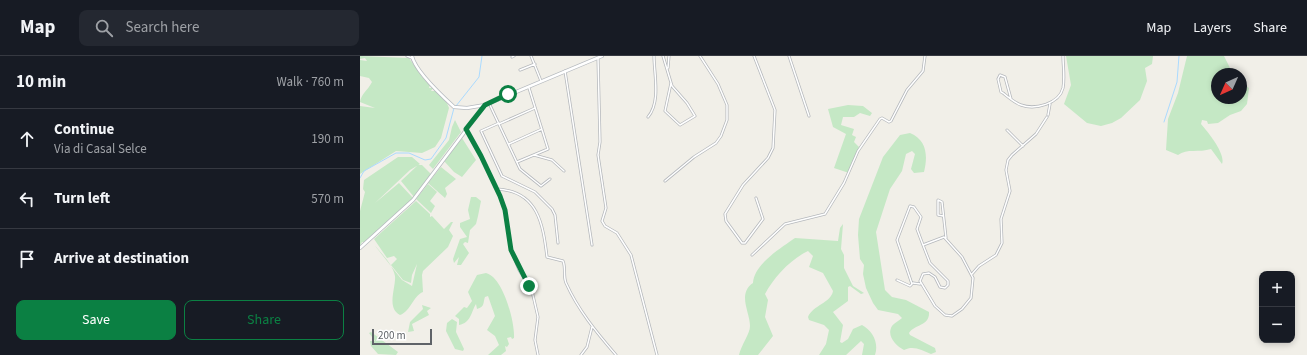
<!DOCTYPE html>
<meta charset="utf-8">
<style>
:root{--surface:#171b24;--page:#242831;--text:#f1f3f6;--muted:#9ea1a6;--line:#363941;--accent:#0b8043}
body{margin:0;font-family:"Source Sans 3",sans-serif;background:var(--page);color:var(--text)}
.controls{position:absolute;right:12px;bottom:12px;display:grid;overflow:hidden;border-radius:8px;box-shadow:0 2px 6px #0003}
.controls button{width:36px;height:36px;display:grid;place-items:center;padding:0;border:0;border-bottom:1px solid var(--line);background:var(--surface);color:var(--text);font:20px sans-serif}
.compass{position:absolute;left:851px;top:12px;width:36px;height:36px;border-radius:50%;background:var(--surface);box-shadow:0 2px 6px #0003;rotate:225deg}
.scale{position:absolute;left:12px;bottom:10px;width:60px;box-sizing:border-box;padding-left:4px;border:2px solid #5f6368;border-top:0;font-size:11px;line-height:14px;white-space:nowrap;color:#5f6368;-webkit-text-stroke:3px #fff;paint-order:stroke}
.stop{position:absolute;width:12px;height:12px;margin:-9px;border:3px solid #0b8043;border-radius:50%;background:#fff}
.stop.end{background:#0b8043;border-color:#fff;box-shadow:0 1px 4px #0008}
.list{margin:0;padding:0;list-style:none}
h2{display:flex;justify-content:space-between;align-items:center;height:52px;margin:0;padding:0 16px;font-size:17px}
h2 small{font-size:13px;font-weight:400;color:var(--muted)}
.list li{display:grid;grid-template-columns:26px 1fr auto;gap:12px;align-items:center;box-sizing:border-box;height:60px;padding:0 16px;border-top:1px solid var(--line)}
.list b{display:block;font-size:15px;white-space:nowrap}
.list p{margin:0;font-size:13px;white-space:nowrap;color:var(--muted)}
.list em{font-size:13px;font-style:normal;color:var(--muted)}
.actions{display:flex;gap:8px;padding:12px 16px}
.actions a{flex:1;padding:9px 0;border:1px solid var(--accent);border-radius:8px;text-align:center;font-size:14px;color:var(--accent)}
.actions .main{background:var(--accent);color:#fff}
.icon{flex:none;width:22px;height:22px;fill:none;stroke:currentColor;stroke-width:2;stroke-linecap:round;stroke-linejoin:round}
.map{position:relative;flex:none;width:947px;height:299px;overflow:hidden}
header{display:flex;align-items:center;gap:24px;box-sizing:border-box;height:56px;padding:0 20px;background:var(--surface);border-bottom:1px solid var(--line)}
header strong{font-size:19px}
nav{display:flex;gap:22px;margin-inline-start:auto;font-size:14px}
.search{width:280px;height:36px;background:var(--page);display:flex;align-items:center;gap:10px;box-sizing:border-box;padding:0 14px;border-radius:8px;color:var(--muted);font-size:15px}
main{display:flex}
aside{flex:1;background:var(--surface)}
.map>svg:first-child{display:block}
</style>
<header>
<strong>Map</strong>
<div class="search"><svg class="icon" aria-label="search" viewBox="0 0 24 24"><circle cx="10" cy="10" r="6"/><path d="M15 15l6 6"/></svg>Search here</div>
<nav><a>Map</a><a>Layers</a><a>Share</a></nav>
</header>
<main>
<aside>
<h2>10 min<small>Walk · 760 m</small></h2>
<ul class="list">
<li><svg class="icon" aria-label="ahead" viewBox="0 0 24 24"><path d="M12 20V5M6 11l6-6 6 6"/></svg><div><b>Continue</b><p>Via di Casal Selce</p></div><em>190 m</em></li>
<li><svg class="icon" aria-label="left" viewBox="0 0 24 24"><path d="M17 20v-9H6M10 6l-5 5 5 5"/></svg><div><b>Turn left</b></div><em>570 m</em></li>
<li><svg class="icon" aria-label="arrive" viewBox="0 0 24 24"><path d="M6 21V4h12l-3 4 3 4H6"/></svg><div><b>Arrive at destination</b></div></li>
</ul>
<div class="actions"><a class="main">Save</a><a>Share</a></div>
</aside>
<div class="map">
<svg width="947" height="299" viewBox="0 0 947 299">
<rect width="100%" height="100%" fill="#f1efe8"/>
<path fill="#c5e8c5" d="M0,0L49,2L62,21L70,29L69,32H73L71,35H76L87,47L89,52L81,82L75,91L62,97L36,95L0,118V50L15,52L0,46C1,38 8,34 12,26L9,22L0,20V4L7,5L5,2L0,3Z
M706,0H793L792,8L785,12L787,25L780,44L761,62L752,67L741,70L727,67L704,48L711,29Z
M827,0H864L873,18H857V42H881V26L889,32L887,48L881,55L870,59L858,67L848,68L847,65L842,64L841,68C848,76 866,98 862,108L851,93C839,97 827,92 818,99L806,94L808,63L818,37Z
M488,49L503,50L512,57L510,60L500,57L494,61H483L481,69L494,73L492,79L496,81L494,86L499,91L489,117L474,112L486,78L473,71L468,53Z
M95,64L101,76L73,113L69,109L89,84L92,71Z
M550,77C567,84 568,100 564,116L554,117L551,113L555,98L552,95L546,98L542,115L530,133L516,176L525,234L532,241L546,244L569,256C570,270 555,268 549,277L550,279L575,292L576,296L571,298C562,294 553,289 544,294C536,290 526,280 532,270C534,267 539,265 542,262L538,258L518,254L513,247L506,232L503,218L504,209L500,203L498,179L499,163L523,101L540,79Z
M102,82L116,104L102,121L94,116L84,105Z
M38,101H52L60,108L50,114L15,147L39,127L53,142L31,164L4,186H2L0,190V155L5,136L3,133L4,124Z
M58,109H62L71,118L54,141L41,125Z
M81,111L96,123L85,132L87,138L85,142L68,127Z
M68,128L77,136L70,145L75,150L71,157L56,143Z
M111,141H116L121,145L118,160L116,168L110,174L108,187L105,186L103,188L109,197L101,209H97L99,201L94,207L93,203L100,183L107,181L100,171V167L110,163L108,154Z
M56,145L70,158V161L72,160L84,173L91,166H93L89,174L93,180L88,191L63,215L62,219L63,236C53,240 51,255 40,259C26,252 36,232 35,220C33,208 19,195 12,186L42,224L52,230L57,208L52,219L51,227L43,224L31,209L37,203L34,200L27,202L14,183Z
M483,168L481,193L484,199V212L493,230L504,237L501,238L490,230L488,231V245L473,256L483,269L480,286L482,287L488,283L493,273L502,269C513,275 519,287 515,299H502L504,288L501,285L486,299H459L466,288L469,274L464,269L449,264L448,261C453,249 471,247 473,235L463,217L449,211L453,200L448,195C431,203 414,221 405,238L408,244L405,261L413,280L398,299H379C381,289 390,278 390,270C390,256 377,238 393,227C394,208 421,192 435,182L478,185L480,172Z
M126,217C143,221 155,266 154,282L152,283L151,281L147,282L149,288L147,291L145,290L146,295L141,299H128L139,289L135,280L127,274L135,260L128,240L125,241C123,246 125,251 117,253L116,248C111,256 111,267 99,269V263L95,260L104,251L107,252L112,245L108,236L117,219Z
M62,249L71,252L67,255L69,259L52,268L54,275L48,276L50,266L63,253Z
M92,263L97,266L96,276L104,293L103,295L95,293L86,275L87,267Z
M11,276L38,296L36,299L18,298L11,290L10,285H15L9,277Z"/>
<g fill="none" stroke-linecap="round" stroke-linejoin="round">
<path stroke="#aadaff" stroke-width="1" d="M96,50L119,21L122,0
M804,66L817,26L819,0
M0,122L4,115L36,97H49L65,104L71,103L86,82L94,52"/>
<g stroke="#b5b8bc" stroke-width="3">
<path id="street" d="M47,0L52,2
M171,0L181,25
M303,0L312,30L327,47L335,60L320,69L305,55L311,27
M394,0L415,54L413,92L408,102L383,129L365,158L366,165L382,187H385L403,163L396,142
M429,0L449,60
M152,1L154,0
M238,2L240,86L238,99L246,152L242,165L245,170L257,177L271,199L297,299
M308,12L309,0
M160,14L175,8
M205,15L232,189
M651,43L645,21L640,19L638,23L641,36L643,37C648,41 655,47 661,49C675,54 699,48 703,32C705,22 703,10 703,0
M129,47L160,113L181,130L190,123
M688,59L690,48
M288,61C301,46 294,18 294,0
M139,67L121,75L142,120L175,136L192,153L195,159L198,187
M139,68L175,52
M647,74L663,90
M107,75L121,100L141,142L145,154L151,194L159,214L172,235L178,261L175,284L178,299
M149,88L182,73
M174,99L192,104L204,115
M157,106L188,93L169,32
M305,125L334,101L356,87L361,80L367,64V49L358,28L340,0
M137,133C178,135 183,168 187,201L203,205C206,212 203,220 206,227C218,254 237,277 256,299
M583,160L578,159V144L582,146L586,182
M584,181L602,201L613,222L611,242L602,253L592,260L585,259L575,250L560,225L563,218L569,217L575,221L580,231L585,232L588,229V225L570,207L563,189Z
M392,199L425,168L465,158L484,127L498,95L520,63L522,62L529,66L531,65L547,34L563,15L565,0
M612,218L619,210L636,199L642,187L641,163L650,135L646,114L648,104L652,99L676,78L687,61
M537,224L550,230L552,228L537,184L550,150L554,151L561,161L557,173L563,189
M553,227L560,228
M221,299L227,291L232,271"/>
</g>
<g stroke="#b6babf" stroke-width="4">
<path id="secondary" d="M52,0C55,15 82,40 94,51L107,52L125,49
M0,192L53,144L125,49L242,0"/>
</g>
<use href="#street" stroke="#fff" stroke-width="1.5"/>
<use href="#secondary" stroke="#fff" stroke-width="2.5"/>
</g>
<g fill="none" stroke-linecap="round" stroke-linejoin="round">
<path stroke="#0b8043" stroke-width="5" d="M148,38L125,49L106,73L121,100L140,140L145,154L151,194L169,230"/>
</g>
</svg>
<div class="controls">
<button>+</button>
<button>−</button>
</div>
<svg class="compass" viewBox="-18 -18 36 36"><path d="M0-13l5 13h-10z" fill="#e53935"/><path d="M0 13l5-13h-10z" fill="#9ea1a6"/></svg>
<div class="scale">200 m</div>
<div class="stop" style="left:148px;top:38px"></div>
<div class="stop end" style="left:169px;top:230px"></div>
</div>
</main>
